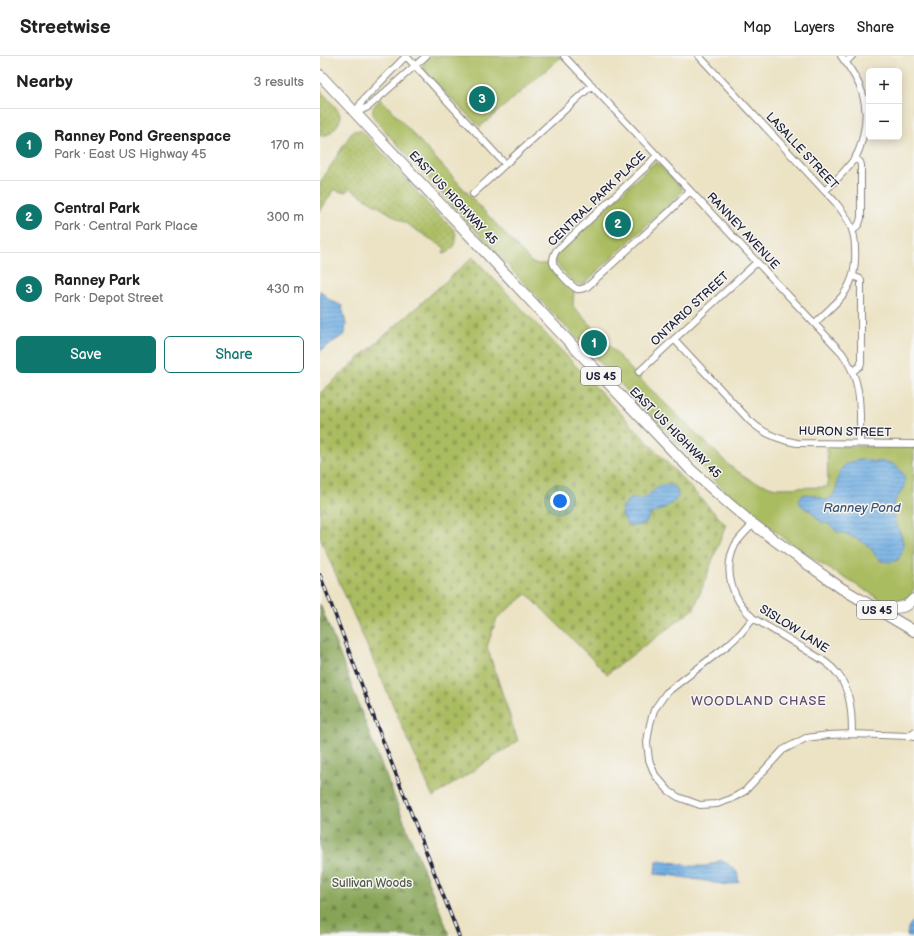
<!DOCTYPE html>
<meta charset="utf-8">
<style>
:root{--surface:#fff;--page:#f2f2f2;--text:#222;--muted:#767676;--line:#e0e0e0;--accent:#0f766e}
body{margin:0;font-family:"Balsamiq Sans",sans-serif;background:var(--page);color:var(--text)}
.controls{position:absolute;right:12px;top:12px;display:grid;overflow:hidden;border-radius:6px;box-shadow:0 2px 10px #0003}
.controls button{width:36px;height:36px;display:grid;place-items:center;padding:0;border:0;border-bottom:1px solid var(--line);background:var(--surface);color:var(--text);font:20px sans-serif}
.you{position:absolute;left:240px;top:445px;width:14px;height:14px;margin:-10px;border:3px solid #fff;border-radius:50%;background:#1a73e8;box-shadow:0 0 0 6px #1a73e833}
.badge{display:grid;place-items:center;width:26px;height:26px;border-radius:50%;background:var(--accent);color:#fff;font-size:13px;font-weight:700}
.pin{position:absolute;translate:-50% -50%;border:2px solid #fff;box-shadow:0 1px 4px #0006}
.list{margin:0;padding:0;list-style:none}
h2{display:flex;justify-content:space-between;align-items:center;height:52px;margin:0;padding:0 16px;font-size:17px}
h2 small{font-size:13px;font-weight:400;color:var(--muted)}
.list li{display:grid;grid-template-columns:26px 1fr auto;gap:12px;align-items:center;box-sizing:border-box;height:72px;padding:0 16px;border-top:1px solid var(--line)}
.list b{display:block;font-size:15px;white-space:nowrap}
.list p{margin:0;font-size:13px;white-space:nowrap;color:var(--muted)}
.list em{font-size:13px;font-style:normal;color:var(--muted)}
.actions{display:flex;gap:8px;padding:12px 16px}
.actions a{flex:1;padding:9px 0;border:1px solid var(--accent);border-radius:6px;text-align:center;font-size:14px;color:var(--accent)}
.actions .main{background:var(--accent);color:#fff}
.map{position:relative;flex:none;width:594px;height:880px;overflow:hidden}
header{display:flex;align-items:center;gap:24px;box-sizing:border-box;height:56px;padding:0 20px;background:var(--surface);border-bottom:1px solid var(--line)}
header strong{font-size:19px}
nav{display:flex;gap:22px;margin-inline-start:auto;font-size:14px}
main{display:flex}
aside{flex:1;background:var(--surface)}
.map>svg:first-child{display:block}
</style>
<header>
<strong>Streetwise</strong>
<nav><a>Map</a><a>Layers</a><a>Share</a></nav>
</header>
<main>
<aside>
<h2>Nearby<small>3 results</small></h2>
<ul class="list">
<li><span class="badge">1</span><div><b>Ranney Pond Greenspace</b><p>Park · East US Highway 45</p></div><em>170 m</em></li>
<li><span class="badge">2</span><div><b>Central Park</b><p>Park · Central Park Place</p></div><em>300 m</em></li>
<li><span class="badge">3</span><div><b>Ranney Park</b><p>Park · Depot Street</p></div><em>430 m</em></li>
</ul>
<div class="actions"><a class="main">Save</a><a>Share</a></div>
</aside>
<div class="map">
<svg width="594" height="880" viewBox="0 0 594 880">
<defs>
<pattern id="grass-dots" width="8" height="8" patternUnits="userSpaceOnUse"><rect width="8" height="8" fill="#aabc60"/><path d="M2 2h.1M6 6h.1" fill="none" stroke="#92a154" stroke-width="1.8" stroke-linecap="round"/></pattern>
<pattern id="forest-firs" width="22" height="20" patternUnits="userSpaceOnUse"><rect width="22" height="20" fill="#87a456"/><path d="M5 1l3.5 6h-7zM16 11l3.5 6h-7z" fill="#6e8548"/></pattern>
<pattern id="cemetery-stones" width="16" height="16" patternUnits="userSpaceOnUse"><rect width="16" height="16" fill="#aabc60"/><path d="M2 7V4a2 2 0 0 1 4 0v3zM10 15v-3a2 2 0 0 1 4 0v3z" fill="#92a154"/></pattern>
<pattern id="water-rules" width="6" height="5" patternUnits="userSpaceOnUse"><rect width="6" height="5" fill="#70aee3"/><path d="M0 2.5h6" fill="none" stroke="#5c8db9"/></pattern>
</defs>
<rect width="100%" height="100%" fill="#f6f6f2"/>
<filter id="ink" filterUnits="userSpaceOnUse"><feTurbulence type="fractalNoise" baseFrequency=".025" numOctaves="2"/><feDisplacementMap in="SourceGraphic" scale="8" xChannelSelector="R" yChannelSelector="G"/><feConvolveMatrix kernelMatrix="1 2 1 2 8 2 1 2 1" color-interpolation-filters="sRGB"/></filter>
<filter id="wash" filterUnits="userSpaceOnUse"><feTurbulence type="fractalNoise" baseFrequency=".012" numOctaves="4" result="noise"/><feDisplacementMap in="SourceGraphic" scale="16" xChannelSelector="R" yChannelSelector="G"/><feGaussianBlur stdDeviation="0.9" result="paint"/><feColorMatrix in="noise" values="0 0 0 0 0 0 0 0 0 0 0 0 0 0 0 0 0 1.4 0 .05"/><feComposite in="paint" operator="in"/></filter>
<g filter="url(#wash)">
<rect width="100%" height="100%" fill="#ece3c5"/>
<path fill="url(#grass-dots)" stroke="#666f4e" d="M0,34C4,38 7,42 11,46C20,56 25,62 14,73C10,78 6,80 0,80Z
M36,74L39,75L41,74C66,100 89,127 113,154C119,160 131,169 135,176C139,185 133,196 124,198L123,197L125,192L29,132L26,136H20L14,133L0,156V127L32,76Z"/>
<path fill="url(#forest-firs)" stroke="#546348" d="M0,548L25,612L54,690L130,880H0Z"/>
<path fill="url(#cemetery-stones)" stroke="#666f4e" d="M153,201L406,469L374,553L287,618L207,538L177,562L167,591L198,685L113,741L0,482V337Z"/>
<path fill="#aabc60" stroke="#666f4e" d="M109,0H240L241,1L160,71L104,16C101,8 104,6 109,0Z
M61,43L211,206L215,208H228L254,234L253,250L322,325L410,410L432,425L456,432L508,431L507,390L594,391V533L589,541L581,546L571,547L560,543L503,509L465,483L404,434L378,408L316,344L200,223L56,65C50,55 52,50 61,43Z
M337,106L361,131L362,134L361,137L265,227L260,229L253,226L236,207L234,203L235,199L334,107Z"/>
<path fill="url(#water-rules)" stroke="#49688f" d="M0,234L10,244L22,250L26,268L25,278L0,295Z
M538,404C544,404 550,405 556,406C559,406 563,405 566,406C578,408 589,420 583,432C579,441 571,447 573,457C574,470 587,482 582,496C582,498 579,501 578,504L571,506L561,505L555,499L551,493L543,486L524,477L517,476L510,469L506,467L502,466L497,463L491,455L486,453L482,450L479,445L482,439C490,437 498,440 506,444C526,437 507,409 538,404Z
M340,429H352L357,433L358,441C350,451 340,454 329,459L327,465L322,469L314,470L308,469L306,467L302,458V452L309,443H324Z
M341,804L372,810H386L401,804L409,809L417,816L419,826L408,829L355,820L335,818L336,805Z
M594,865V880H587C588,873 587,870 594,865Z"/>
</g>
<g filter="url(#ink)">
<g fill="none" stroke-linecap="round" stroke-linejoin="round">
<g stroke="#878280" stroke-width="8">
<path id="street" d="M86,0L185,108
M244,0L522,297C543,326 540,353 540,387
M379,0L516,147C522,155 528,162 531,171C534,178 535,185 535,192C536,210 534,224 523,239C515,249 504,258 495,267
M526,6L532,0
M35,57L48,51L106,0
M35,57L43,44L86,0
M337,99L329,108L236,195C234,199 232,202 233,207C234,212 252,231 257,233C261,234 264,232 267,231L349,156L370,135
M505,135C515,125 528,113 536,100C540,94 541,87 543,80C551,47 541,26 521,0
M153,138L180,113L272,29
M533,175L539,168L541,162V109L540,106L535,102
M354,283L430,365C443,377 460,384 477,387L594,388
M533,315L540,310L541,307V225L540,223L533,220
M319,316L437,206
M433,468C427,475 420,481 415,489C402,516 413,544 433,562C453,574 472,585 491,597C500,602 511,609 517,617C531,634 532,658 532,678
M433,562L421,577L408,589L346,637L334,654L330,668L327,686L329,704L335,719L349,735L358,741L380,749L397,748L411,743L425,735L463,694L486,682L509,679L532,678L588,680
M594,676L588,680L594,681"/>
</g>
<g stroke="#878280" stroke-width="12">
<path id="primary" d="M0,19L237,273L370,413L407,446L433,468L472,497L521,532L594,575
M555,551C565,552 580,554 589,548C590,547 593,543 594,543"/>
</g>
<use href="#street" stroke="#fff" stroke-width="6"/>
<use href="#primary" stroke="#fff" stroke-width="10"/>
<g stroke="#22223b" stroke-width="3.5">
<path id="rail" d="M0,519L63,685L139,880"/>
</g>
<use href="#rail" stroke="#f6f6f2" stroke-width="2" stroke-dasharray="6" stroke-linecap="butt"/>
</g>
</g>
<g text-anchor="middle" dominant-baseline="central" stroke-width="3" stroke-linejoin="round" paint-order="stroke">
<g fill="#f6f6f2" stroke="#626272" stroke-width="1">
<rect x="261" y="311" width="40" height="18" rx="3"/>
<rect x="537" y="545" width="40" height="18" rx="3"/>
</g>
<g font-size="11" font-weight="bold" fill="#22223b">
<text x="281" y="320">US 45</text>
<text x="557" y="554">US 45</text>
</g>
<g font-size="12" fill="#22223b" stroke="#f6f6f2">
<text transform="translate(482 95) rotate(47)">LASALLE STREET</text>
<text transform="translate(133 142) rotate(47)">EAST US HIGHWAY 45</text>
<text transform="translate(277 143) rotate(-44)">CENTRAL PARK PLACE</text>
<text transform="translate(423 175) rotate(47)">RANNEY AVENUE</text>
<text transform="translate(370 253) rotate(-43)">ONTARIO STREET</text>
<text transform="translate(525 376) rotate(1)">HURON STREET</text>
<text transform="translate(355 377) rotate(45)">EAST US HIGHWAY 45</text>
<text transform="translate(474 573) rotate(32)">SISLOW LANE</text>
</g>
<g font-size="12" fill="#525848" stroke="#f6f6f2">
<text x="52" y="827">Sullivan Woods</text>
</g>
<g font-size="13" font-style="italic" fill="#3d5376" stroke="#f6f6f2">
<text x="542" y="452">Ranney Pond</text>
</g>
<g font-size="13" letter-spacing="1" fill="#5f4a6d" stroke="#f6f6f2">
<text x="439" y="645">WOODLAND CHASE</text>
</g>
</g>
</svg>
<div class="controls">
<button>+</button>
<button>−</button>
</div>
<div class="you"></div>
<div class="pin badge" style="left:274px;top:287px">1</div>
<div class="pin badge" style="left:298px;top:168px">2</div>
<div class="pin badge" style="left:162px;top:43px">3</div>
</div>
</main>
